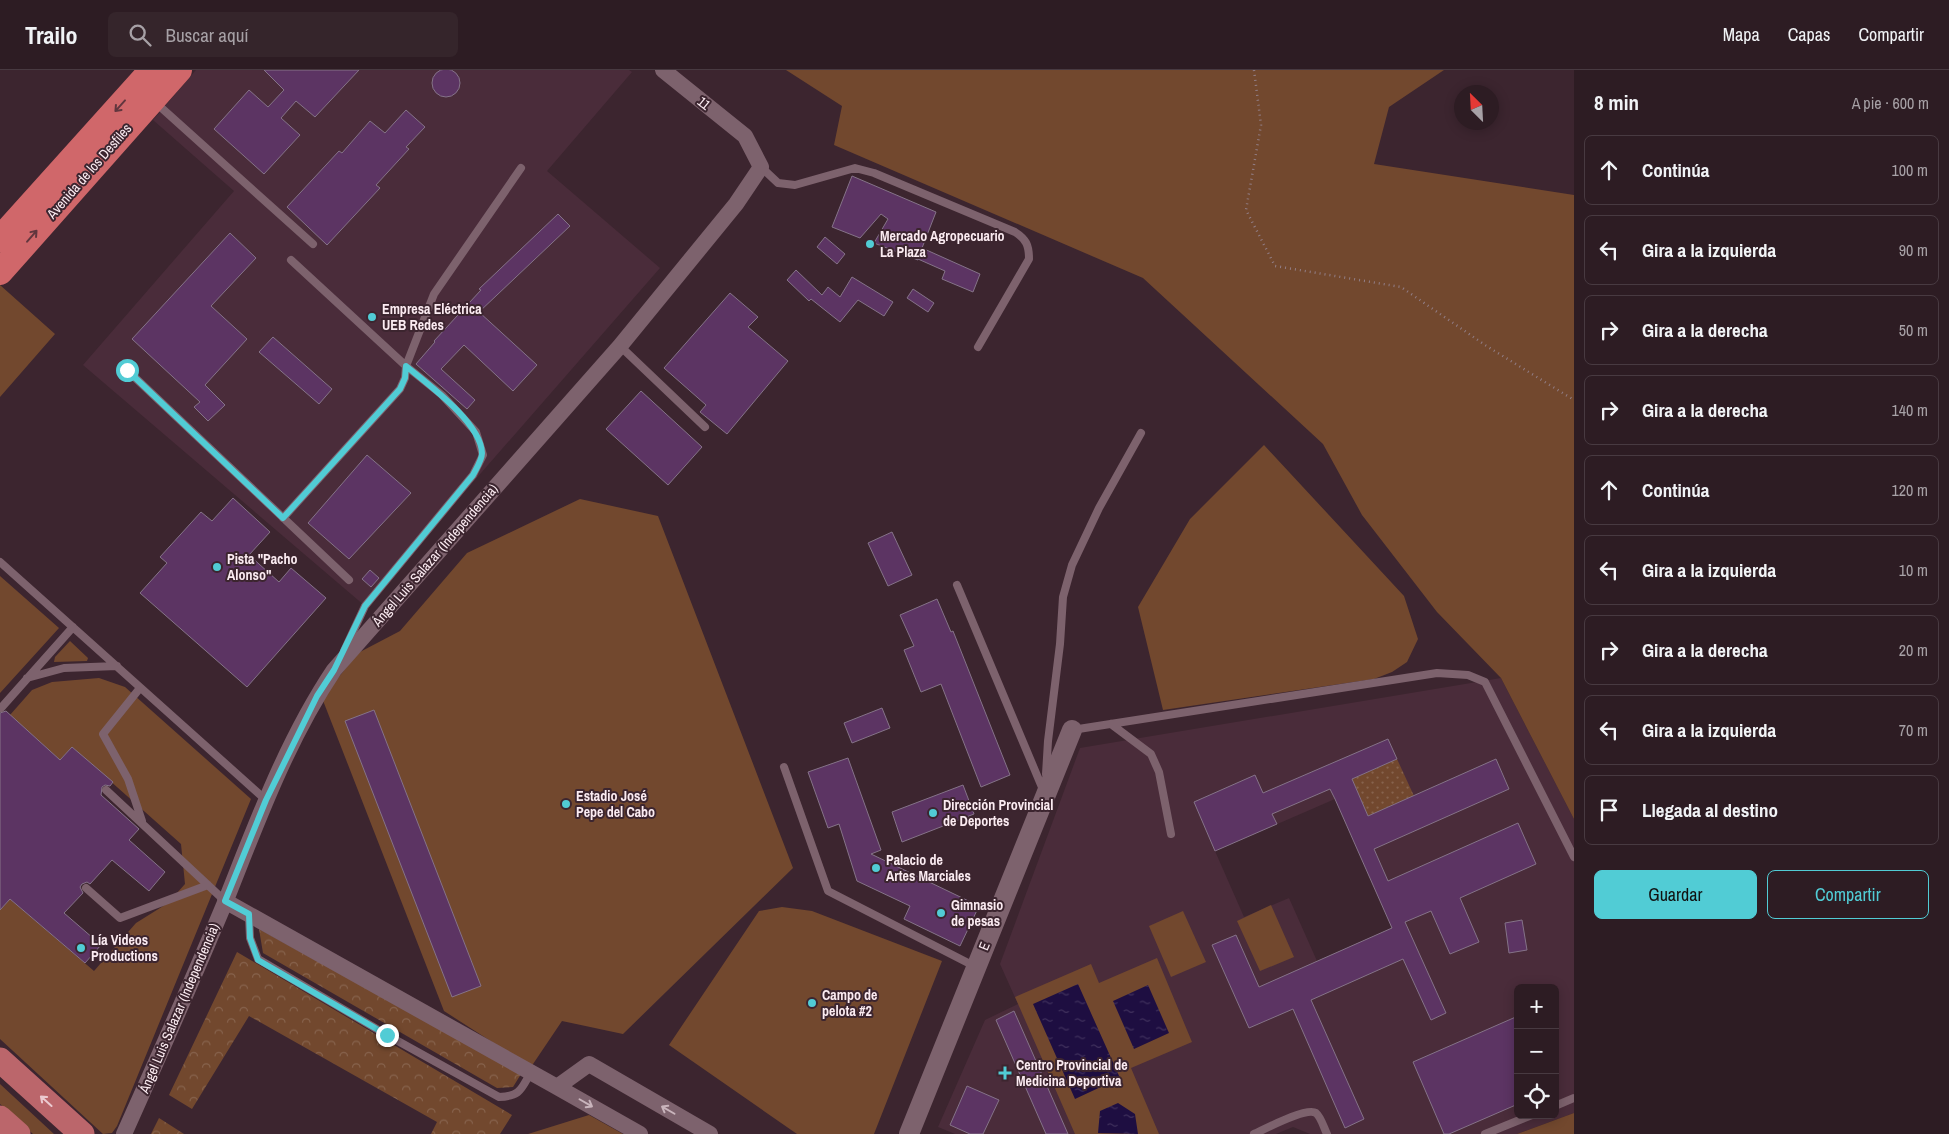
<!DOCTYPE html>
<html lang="es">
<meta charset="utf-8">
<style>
:root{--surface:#2d1c23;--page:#35252b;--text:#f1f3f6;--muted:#a7a1a6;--line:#483a41;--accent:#51ccd5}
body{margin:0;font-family:"Archivo Narrow",sans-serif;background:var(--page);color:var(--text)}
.controls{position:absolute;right:15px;bottom:15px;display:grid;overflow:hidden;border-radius:8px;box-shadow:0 2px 12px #0003}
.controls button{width:45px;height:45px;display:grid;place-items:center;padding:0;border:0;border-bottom:1px solid var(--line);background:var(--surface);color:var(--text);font:25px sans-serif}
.compass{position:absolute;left:1454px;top:15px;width:45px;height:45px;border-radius:50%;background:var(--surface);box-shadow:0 2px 12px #0003;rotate:336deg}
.stop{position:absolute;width:15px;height:15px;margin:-11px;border:4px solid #51ccd5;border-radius:50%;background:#fff}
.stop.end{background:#51ccd5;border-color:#fff;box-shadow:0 1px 5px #0008}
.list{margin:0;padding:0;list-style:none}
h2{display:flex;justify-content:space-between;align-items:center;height:65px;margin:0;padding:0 20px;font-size:21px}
h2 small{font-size:16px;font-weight:400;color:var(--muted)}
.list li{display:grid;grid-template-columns:32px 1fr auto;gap:15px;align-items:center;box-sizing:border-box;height:70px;margin:0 10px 10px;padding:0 10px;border:1px solid var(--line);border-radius:8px}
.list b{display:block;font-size:19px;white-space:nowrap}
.list em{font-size:16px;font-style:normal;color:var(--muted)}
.actions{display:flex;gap:10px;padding:15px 20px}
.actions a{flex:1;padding:11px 0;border:1px solid var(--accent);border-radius:8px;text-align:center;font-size:18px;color:var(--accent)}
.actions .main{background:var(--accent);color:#111}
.icon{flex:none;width:28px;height:28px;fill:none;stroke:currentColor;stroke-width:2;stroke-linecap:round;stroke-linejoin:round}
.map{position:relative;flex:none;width:1574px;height:1064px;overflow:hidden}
header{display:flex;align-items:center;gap:30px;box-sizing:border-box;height:70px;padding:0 25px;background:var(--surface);border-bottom:1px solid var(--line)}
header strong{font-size:24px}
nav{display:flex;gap:28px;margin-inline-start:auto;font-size:18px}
.search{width:350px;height:45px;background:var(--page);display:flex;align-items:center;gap:12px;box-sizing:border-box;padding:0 18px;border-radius:8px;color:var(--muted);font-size:19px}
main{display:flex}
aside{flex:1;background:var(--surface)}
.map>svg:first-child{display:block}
</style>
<header>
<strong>Trailo</strong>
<div class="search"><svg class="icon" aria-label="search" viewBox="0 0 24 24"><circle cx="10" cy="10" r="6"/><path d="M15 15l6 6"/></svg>Buscar aquí</div>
<nav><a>Mapa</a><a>Capas</a><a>Compartir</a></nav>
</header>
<main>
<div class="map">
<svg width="1574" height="1064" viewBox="0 0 1574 1064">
<defs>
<pattern id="forest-crowns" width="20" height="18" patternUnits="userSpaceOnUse" patternTransform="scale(1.25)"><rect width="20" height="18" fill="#72482e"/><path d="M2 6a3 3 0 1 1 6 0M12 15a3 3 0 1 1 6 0" fill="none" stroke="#87634d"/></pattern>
<pattern id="park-dots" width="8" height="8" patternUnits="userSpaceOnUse" patternTransform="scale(1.25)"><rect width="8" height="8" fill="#72482e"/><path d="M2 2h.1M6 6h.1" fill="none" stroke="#87634d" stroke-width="1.8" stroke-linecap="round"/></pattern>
<pattern id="water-ripples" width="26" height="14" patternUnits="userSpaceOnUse" patternTransform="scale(1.25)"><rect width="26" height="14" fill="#1e0e41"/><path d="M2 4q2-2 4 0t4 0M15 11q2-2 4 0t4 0" fill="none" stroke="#40315d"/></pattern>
</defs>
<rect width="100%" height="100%" fill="#3c252f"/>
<path fill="#4a2c3a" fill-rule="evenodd" d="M196,0H629L632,2L547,101L660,198L365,536L83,295L234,121L153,50Z
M1501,608L1574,749V1043L1517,1064H1310L1293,1057L1276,1064H955L938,1057L985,950L1018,934L1000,894L1080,678ZM1335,729L1392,858L1317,891L1289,828L1244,847L1215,781ZM1518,918H1555V1045H1518Z"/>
<path fill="#72482e" d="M786,0H1444L1389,37L1374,94L1574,125V749L1501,608L1437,542L1362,445L1323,374L1143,208L834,75L842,36Z
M0,215L55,264L0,327Z
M1264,375L1404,526L1418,569L1407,592L1392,602L1374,609L1163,640L1138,537L1190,449Z
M580,429L658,446L793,798L623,964L562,951L531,997L444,941L322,628L358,583L400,561L467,483Z
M0,506L59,558L0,623Z
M70,571L88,588L87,591L54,592L55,587Z
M99,608L125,617L251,729L117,1056L112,1063L103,1064L0,969V840L10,829L94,901L136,853L168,833L185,814L181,774L72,677L60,690L10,645L32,620L52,612Z
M1271,835L1294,887L1260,901L1237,851Z
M782,837L812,841L942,891L874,1064H797L669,975L759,841Z
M1183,841L1206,892L1171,907L1149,856Z
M1157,888L1192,972L1131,998L1159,1064H1075L1015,927L1091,894L1099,913Z
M0,1014L54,1064H33L0,1034Z
M1574,1043V1064H1517Z
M589,1045L623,1064H528Z"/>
<path fill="url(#forest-crowns)" d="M259,859L521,1004L513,1017L497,1018L263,883Z
M237,882L512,1045L500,1064H431L437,1052L249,946L192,1039L169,1025Z
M159,1048L184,1064H151Z"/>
<path fill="url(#park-dots)" d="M1397,689L1414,726L1368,746L1352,709Z"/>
<path fill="url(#water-ripples)" d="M1078,914L1120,1008L1075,1029L1033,934Z
M1148,915L1169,963L1134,979L1113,931Z
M1118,1033L1135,1044L1138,1064L1098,1063L1100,1041Z"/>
<path fill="#5c3463" stroke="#857388" d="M432 13a14 14 0 1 1 28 0a14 14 0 1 1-28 0Z
M264,0H359L315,47L296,31L281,48L300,65L264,104L214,59L249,20L268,37L284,20Z
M406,40L425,57L406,77L409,79L376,115L380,118L327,175L287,137L339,81L342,83L370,51L385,63Z
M852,106L936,142L922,178L980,204L973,222L942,209L945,201L918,189V190L874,173L888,149L881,144L860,168L832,157Z
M558,144L570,156L479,242L537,295L513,321L464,275L441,299L475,330L467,339L416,294L435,272L434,271L481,220L479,219Z
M230,163L256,188L211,236L247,269L205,315L225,335L208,351L194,337L200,332L132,269Z
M825,167L845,184L837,194L817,177Z
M796,200L822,225L828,217L840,227L852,207L893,232L884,246L858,230L840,252L811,229L809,231L787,210Z
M913,219L934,233L928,242L907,228Z
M730,223L758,247L748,257L788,291L727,364L700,342L706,335L664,298Z
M273,267L332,319L319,334L259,282Z
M641,321L702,377L668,415L606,359Z
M367,385L411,423L349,489L308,453Z
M233,428L270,462L249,485L279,512L291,498L326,528L247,617L140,523L167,493L160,487L201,442L212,451Z
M892,462L912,505L888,516L868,473Z
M370,500L379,508L371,517L362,509Z
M937,529L951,562L953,561L1010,705L981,717L941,614L921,622L904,580L914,576L900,545Z
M882,638L890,658L852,673L844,653Z
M374,640L481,916L452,927L345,651Z
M6,641L60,690L72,677L113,712L110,716L105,715L102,717L101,725L139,759L129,770L165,802L149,821L112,790L90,814L87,812L82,814L80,817L83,823L64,843L101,875L85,893L10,829L0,840V643Z
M1388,669L1397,689L1352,709L1368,746L1496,689L1509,719L1374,779L1388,811L1518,753L1536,794L1460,828L1479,872L1450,884L1431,841L1405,852L1446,943L1431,950L1403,889L1311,930L1364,1049L1345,1058L1293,939L1249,958L1212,875L1236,865L1259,917L1392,858L1335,729L1330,719L1272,744L1277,754L1215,781L1194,732L1255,705L1263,723Z
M848,688L881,780L871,784L979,836L960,876L904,849L910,836L857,811L839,754L828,758L808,702Z
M963,715L974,744L902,772L892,742Z
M1522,850L1527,880L1509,883L1505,853Z
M1014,941L1068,1064H1046L996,950Z
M1518,946V1034L1449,1064H1444L1413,992Z
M967,1016L999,1030L983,1064H970L950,1055Z"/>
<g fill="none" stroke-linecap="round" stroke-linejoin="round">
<path stroke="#927e86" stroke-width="2.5" stroke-dasharray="1 4" stroke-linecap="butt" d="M1254,0L1261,55L1246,140L1275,196L1401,217L1485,275L1574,330"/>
<path stroke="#7d626d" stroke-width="8" d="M156,33L313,174
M761,97L778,113L795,115L855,98L874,103L1015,162C1026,169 1029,175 1029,189L978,277
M291,190L406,296L442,325L476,362L483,385L473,405L365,536L344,581
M620,276L705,357
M127,300L349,510
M283,448L400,319L405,308L406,296L434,224L521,98
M0,492L266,730
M957,515L1044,722
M27,608L64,598L117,596
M140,618L103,664L128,709L142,751
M1,638L73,557
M1111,654L1151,684L1159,702L1171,764
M1072,660L1437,603L1468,605L1485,612L1574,787
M784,697L828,821L976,897
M1046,704L1048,671L1060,574L1063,527L1072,495L1099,438L1141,363
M106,720L225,831
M86,818L120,848L208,815
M249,846L250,868L258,889L387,965L499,1027C521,1026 521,1019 531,1002
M1555,1036L1574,1028
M1254,1064C1265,1059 1306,1037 1316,1043C1321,1047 1324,1058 1327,1064
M1485,1064L1532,1045"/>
<path stroke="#7d626d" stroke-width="16" d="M225,831L557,1017
M124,1064C159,986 193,909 226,830C257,752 287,670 334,600L620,276L736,134L761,97L745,66L663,0
M640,1064L557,1017L589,994L710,1064"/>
<path stroke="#7d626d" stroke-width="20" d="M909,1064L1072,660"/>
<path stroke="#bb666b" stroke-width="25" d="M0,990L82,1064
M0,1048L18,1064"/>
<path stroke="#d0676a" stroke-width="26" d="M0,169L152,0
M0,202L179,0"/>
</g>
<defs><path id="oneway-shaft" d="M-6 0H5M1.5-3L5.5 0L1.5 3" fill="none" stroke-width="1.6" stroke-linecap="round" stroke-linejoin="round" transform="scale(1.25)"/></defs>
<g stroke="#61363e">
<use href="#oneway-shaft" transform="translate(120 36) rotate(132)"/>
<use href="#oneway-shaft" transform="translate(32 166) rotate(-49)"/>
</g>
<use stroke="#ebcad0" href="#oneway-shaft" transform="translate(46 1031) rotate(-138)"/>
<g stroke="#c9b4bc">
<use href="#oneway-shaft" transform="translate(586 1033) rotate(30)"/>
<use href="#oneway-shaft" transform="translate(668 1040) rotate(-150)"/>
</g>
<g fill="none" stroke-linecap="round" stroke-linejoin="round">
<path stroke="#51ccd5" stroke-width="6" d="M127,300L283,448L400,319L405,308L406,296C429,315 481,353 482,383C482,390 476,399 473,405L365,536L334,600L317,626L266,730L225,831L249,844L250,868L258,890L387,965"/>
</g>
<g fill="#51ccd5" stroke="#3c252f" stroke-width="2">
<circle cx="870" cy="174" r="5"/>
<circle cx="372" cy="247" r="5"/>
<circle cx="217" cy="497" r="5"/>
<circle cx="566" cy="734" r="5"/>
<circle cx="933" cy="743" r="5"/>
<circle cx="876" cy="798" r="5"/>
<circle cx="941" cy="843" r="5"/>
<circle cx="81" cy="878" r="5"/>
<circle cx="812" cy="933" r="5"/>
<path d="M1002.5 995.5h5v5h5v5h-5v5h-5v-5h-5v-5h5z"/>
</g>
<g text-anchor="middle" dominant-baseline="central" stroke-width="4" stroke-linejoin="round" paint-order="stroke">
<g font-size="14" fill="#fbebf1" stroke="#3c252f">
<text transform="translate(704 33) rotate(39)">11</text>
<text transform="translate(89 101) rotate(-49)">Avenida de los Desfiles</text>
<text transform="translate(435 485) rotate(-49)">Ángel Luis Salazar (Independencia)</text>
<text transform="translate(984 876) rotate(-68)">E</text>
<text transform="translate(179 938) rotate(-67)">Ángel Luis Salazar (Independencia)</text>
</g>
<g font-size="14" font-weight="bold" fill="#fbebf1" stroke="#3c252f" text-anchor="start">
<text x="880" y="166">Mercado Agropecuario<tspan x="880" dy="16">La Plaza</tspan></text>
<text x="382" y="239">Empresa Eléctrica<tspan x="382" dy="16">UEB Redes</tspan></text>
<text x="227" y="489">Pista "Pacho<tspan x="227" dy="16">Alonso"</tspan></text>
<text x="576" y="726">Estadio José<tspan x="576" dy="16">Pepe del Cabo</tspan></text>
<text x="943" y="735">Dirección Provincial<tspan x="943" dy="16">de Deportes</tspan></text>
<text x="886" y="790">Palacio de<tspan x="886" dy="16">Artes Marciales</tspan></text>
<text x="951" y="835">Gimnasio<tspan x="951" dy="16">de pesas</tspan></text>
<text x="91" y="870">Lía Videos<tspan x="91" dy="16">Productions</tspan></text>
<text x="822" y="925">Campo de<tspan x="822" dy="16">pelota #2</tspan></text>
<text x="1016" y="995">Centro Provincial de<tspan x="1016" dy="16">Medicina Deportiva</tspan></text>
</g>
</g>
</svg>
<div class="controls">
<button>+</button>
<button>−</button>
<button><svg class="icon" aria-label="locate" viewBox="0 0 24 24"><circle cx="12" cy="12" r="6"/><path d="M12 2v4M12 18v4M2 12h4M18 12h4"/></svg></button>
</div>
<svg class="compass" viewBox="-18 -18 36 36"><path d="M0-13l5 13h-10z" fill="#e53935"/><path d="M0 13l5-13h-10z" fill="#a7a1a6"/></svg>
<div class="stop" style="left:127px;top:300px"></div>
<div class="stop end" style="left:387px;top:965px"></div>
</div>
<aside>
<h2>8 min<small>A pie · 600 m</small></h2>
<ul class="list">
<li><svg class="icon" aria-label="ahead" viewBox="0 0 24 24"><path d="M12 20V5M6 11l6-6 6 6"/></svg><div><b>Continúa</b></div><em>100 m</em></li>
<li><svg class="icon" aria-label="left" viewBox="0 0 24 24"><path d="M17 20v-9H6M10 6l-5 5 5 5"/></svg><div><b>Gira a la izquierda</b></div><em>90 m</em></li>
<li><svg class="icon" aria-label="right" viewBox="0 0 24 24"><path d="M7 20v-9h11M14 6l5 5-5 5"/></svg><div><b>Gira a la derecha</b></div><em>50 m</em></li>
<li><svg class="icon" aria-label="right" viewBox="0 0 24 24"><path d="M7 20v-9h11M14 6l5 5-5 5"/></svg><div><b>Gira a la derecha</b></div><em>140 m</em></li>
<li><svg class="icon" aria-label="ahead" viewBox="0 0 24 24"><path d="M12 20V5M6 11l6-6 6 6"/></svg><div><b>Continúa</b></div><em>120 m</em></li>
<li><svg class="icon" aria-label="left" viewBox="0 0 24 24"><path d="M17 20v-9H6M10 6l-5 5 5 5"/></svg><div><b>Gira a la izquierda</b></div><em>10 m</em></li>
<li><svg class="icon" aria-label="right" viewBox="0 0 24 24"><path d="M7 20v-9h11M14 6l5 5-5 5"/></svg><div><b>Gira a la derecha</b></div><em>20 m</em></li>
<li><svg class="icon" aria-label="left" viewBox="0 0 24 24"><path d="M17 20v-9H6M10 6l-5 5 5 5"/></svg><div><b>Gira a la izquierda</b></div><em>70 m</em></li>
<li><svg class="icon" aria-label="arrive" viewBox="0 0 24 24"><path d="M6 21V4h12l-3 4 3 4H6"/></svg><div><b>Llegada al destino</b></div></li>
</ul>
<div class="actions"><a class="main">Guardar</a><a>Compartir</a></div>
</aside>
</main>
